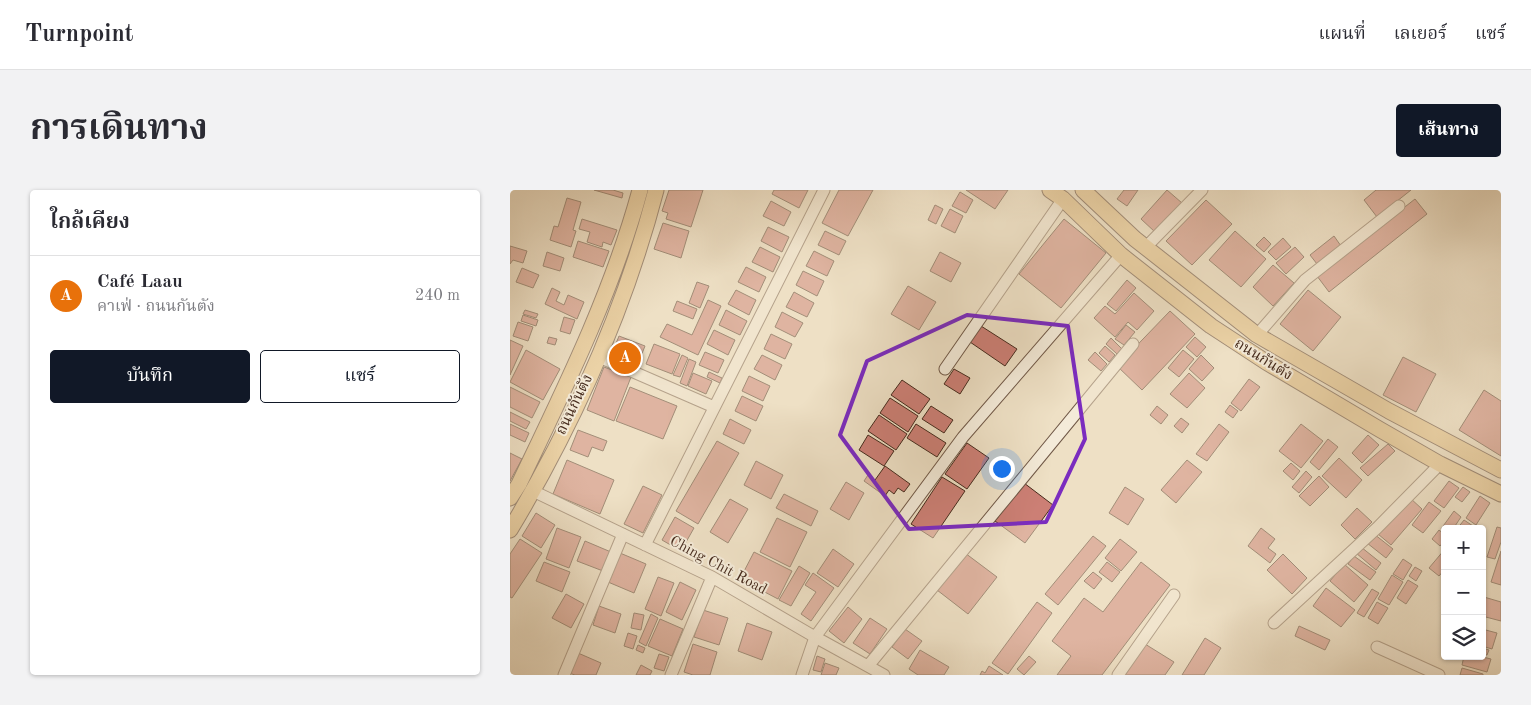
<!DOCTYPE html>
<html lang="th">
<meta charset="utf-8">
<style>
:root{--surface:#fff;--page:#f2f2f3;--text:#2b2b33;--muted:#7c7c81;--line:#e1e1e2;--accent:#111827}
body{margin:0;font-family:"Old Standard TT","Noto Serif Thai",serif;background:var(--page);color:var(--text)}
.controls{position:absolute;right:15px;bottom:15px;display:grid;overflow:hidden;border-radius:5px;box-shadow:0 1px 4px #0004}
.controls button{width:45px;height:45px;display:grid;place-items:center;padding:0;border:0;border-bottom:1px solid var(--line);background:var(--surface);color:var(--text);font:25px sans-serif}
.you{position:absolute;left:491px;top:278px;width:18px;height:18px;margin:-12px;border:4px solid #fff;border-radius:50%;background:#1a73e8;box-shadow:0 0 0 8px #1a73e833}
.badge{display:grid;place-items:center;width:32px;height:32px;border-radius:50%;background:var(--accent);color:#fff;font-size:16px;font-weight:700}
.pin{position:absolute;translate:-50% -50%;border:2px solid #fff;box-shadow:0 1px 5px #0006}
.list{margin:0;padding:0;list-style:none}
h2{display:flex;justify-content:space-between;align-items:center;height:65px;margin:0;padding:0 20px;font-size:21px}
h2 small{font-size:16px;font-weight:400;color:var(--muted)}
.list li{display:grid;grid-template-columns:32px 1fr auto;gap:15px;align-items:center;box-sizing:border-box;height:80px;padding:0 20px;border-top:1px solid var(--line)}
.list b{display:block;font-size:19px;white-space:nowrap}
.list p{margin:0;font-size:16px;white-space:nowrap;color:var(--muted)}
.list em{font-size:16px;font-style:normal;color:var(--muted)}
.actions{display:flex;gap:10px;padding:15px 20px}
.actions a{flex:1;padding:11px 0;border:1px solid var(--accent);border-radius:5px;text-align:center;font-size:18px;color:var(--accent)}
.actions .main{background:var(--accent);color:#fff}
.icon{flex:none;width:28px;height:28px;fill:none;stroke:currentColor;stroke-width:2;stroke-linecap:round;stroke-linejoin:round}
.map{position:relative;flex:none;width:991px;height:485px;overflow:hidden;border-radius:5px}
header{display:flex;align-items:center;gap:30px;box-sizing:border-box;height:70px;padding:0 25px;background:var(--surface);border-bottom:1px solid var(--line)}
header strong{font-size:24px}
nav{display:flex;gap:28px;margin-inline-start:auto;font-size:18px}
.intro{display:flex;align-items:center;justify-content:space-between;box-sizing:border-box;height:120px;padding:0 30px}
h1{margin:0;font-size:35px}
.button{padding:12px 22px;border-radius:5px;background:var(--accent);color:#fff;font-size:18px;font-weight:700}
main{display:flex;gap:30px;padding:0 30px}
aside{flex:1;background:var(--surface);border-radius:5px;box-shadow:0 1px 4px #0004}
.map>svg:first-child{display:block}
</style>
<header>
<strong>Turnpoint</strong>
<nav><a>แผนที่</a><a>เลเยอร์</a><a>แชร์</a></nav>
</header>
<div class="intro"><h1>การเดินทาง</h1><a class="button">เส้นทาง</a></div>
<main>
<aside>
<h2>ใกล้เคียง<small></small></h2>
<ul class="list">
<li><span class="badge" style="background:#e8710a">A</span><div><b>Café Laau</b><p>คาเฟ่ · ถนนกันตัง</p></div><em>240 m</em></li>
</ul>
<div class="actions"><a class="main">บันทึก</a><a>แชร์</a></div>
</aside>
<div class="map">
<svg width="991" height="485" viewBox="0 0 991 485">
<rect width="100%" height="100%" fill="#eee0c5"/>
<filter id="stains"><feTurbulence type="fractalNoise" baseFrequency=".004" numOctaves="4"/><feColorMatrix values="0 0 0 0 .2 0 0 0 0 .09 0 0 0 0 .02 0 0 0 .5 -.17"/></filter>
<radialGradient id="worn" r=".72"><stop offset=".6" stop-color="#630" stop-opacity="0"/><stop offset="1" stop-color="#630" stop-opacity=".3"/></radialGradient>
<path fill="#cc7f75" stroke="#462b1d" d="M84,0H103L113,3L112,8Z
M159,0H193L181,37L156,29L158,23L152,21Z
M264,0H298L289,18L262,4Z
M329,0H363L338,46L312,33Z
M456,0H498L485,19Z
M614,0H628L617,16L607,9Z
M657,0L672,13L645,42L631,29Z
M866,0H901L867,27L854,10Z
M450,2L463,10L456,23L442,16Z
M57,8L71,12L63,40L66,41L61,57L40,50L44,36L48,37Z
M905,9L917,24L819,102L807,86Z
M696,10L722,34L682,75L656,51Z
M261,11L281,22L274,36L253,26Z
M425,15L433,19L426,34L418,30Z
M440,19L453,26L445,43L431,36Z
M72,29L107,40L101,55L93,52L92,57L77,52L80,42L69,39Z
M554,29L596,63L551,118L509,84Z
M153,33L179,41L171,68L144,59Z
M258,37L279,47L272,62L251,51Z
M315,41L336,51L329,65L308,55Z
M725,41L756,69L731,97L699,70Z
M824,46L831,56L807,74L800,65Z
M754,47L761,54L754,62L746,55Z
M773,48L781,57L766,70L758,62Z
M68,51L99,61L93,77L63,67Z
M0,56L17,61L13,73L3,70L0,74Z
M250,57L270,67L263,82L242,72Z
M785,57L794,67L776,84L766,73Z
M304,61L324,71L317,86L296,76Z
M37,62L54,68L50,81L33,76Z
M430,62L451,73L441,92L420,81Z
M763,75L784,93L763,116L743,97Z
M236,77L256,87L249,102L228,92Z
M12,78L29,85L23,98L6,92Z
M293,81L314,91L307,106L286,95Z
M617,90L626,98L606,121L597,114Z
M187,92L199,96L190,118L179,113Z
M398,96L426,112L409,140L381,124Z
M42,98L50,102L46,111L54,115L58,105L74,112L67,129L35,114Z
M226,100L246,110L239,125L218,114Z
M798,100L831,127L803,161L770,134Z
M284,102L304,113L297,127L276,117Z
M624,103L644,121L627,140L618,132L605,147L584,128L595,116L605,124Z
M198,110L211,116L188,165L150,147L157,134L182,145Z
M167,111L187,119L183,129L163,121Z
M15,120L28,124L26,128L13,124Z
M216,120L237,131L230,145L209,135Z
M660,121L685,144L632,200L607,176Z
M272,122L293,133L285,147L265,137Z
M13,125L28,130L26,136L11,131Z
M54,127L65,130L60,144L50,141Z
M8,132L23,137L18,151L3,146Z
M616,135L625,142L614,155L605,149Z
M471,136L507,159L495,176L460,152Z
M204,140L225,150L218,165L197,154Z
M261,144L282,154L275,169L254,159Z
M109,146L135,156L127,176L101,166Z
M39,147L47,149L45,155L37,153Z
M685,147L696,157L687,167L676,157Z
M601,148L612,159L607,164L596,154Z
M0,150L13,156L0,185Z
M144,154L170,164L162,184L136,174Z
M595,156L605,165L599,172L589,163Z
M16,160L50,179L33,210L0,192Z
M673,160L684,169L669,187L658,178Z
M195,162L214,170L208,183L189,175Z
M585,162L597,174L591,181L578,170Z
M172,165L178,168L170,187L163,185Z
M252,165L272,175L265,190L244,179Z
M691,165L704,178L692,191L679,179Z
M893,167L926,184L906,222L873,205Z
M179,169L186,172L177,196L170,193Z
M94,177L121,187L104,231L77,220Z
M444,179L460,188L450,204L434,194Z
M199,182L212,188L210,193L197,187Z
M183,183L202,191L196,204L178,196Z
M679,183L695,198L677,218L660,204Z
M239,186L260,196L253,211L232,201Z
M739,189L750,197L731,221L721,213Z
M392,190L420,209L409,224L381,205Z
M0,197L30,212L22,228L0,217Z
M120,197L167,216L153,249L106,231Z
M974,200L991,211V266L949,240Z
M232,206L253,216L246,231L225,221Z
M380,208L408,226L398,242L370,223Z
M720,215L728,221L723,228L715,222Z
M421,216L443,230L434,243L412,229Z
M647,216L658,225L651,234L640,225Z
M0,222L20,232L16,239L0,231Z
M369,225L397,244L386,260L358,241Z
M671,228L679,234L672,243L664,236Z
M220,229L241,240L234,254L213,244Z
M0,234L19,243L15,252L0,245Z
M406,234L436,253L427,267L397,248Z
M709,234L719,242L697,271L686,264Z
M791,234L813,251L791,278L769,261Z
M68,240L97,251L93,261L82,257L78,267L60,260Z
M358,245L384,261L374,276L349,260Z
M858,245L869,255L852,273L842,263Z
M818,249L828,257L809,280L800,272Z
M207,251L229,263L188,334L166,321Z
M457,253L479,268L457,299L435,284Z
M878,254L885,261L858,286L850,278Z
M0,263L12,269L0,291Z
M829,268L852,290L836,308L812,286Z
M57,270L104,290L90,324L43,304Z
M677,270L692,282L666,313L651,300Z
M246,271L273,285L261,309L234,295Z
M781,273L790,281L783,290L773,281Z
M375,276L400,294L394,302L388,298L384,304L379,300L375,306L354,291L358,285L365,290Z
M796,281L802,287L789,303L782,297Z
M809,286L819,297L800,316L789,306Z
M432,287L455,301L423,348L401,334Z
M939,291L949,298L934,318L924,311Z
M336,292L354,303L339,330L320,319Z
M514,293L543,315L515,353L485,331Z
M133,296L152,305L133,343L114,334Z
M615,297L634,309L618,335L599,323Z
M953,297L960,302L952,312L945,307Z
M274,304L308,321L301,336L266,318Z
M970,306L980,313L966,335L956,328Z
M899,307L912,319L881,355L868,344Z
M220,309L238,319L218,353L200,342Z
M919,312L931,321L913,343L902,335Z
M847,318L862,332L845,349L831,335Z
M944,321L951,327L943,339H935V342L931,339Z
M26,323L45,335L31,358L12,346Z
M165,327L184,338L171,361L152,350Z
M267,328L297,342L280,377L250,362Z
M954,330L963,336L961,339H947Z
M987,337L991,338V352L985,369L977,367Z
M47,338L71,347L59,378L36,369Z
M751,338L765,349L758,358L766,364L760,373L738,356Z
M929,340L935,345V350L930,356L922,349Z
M864,344L883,359L876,368L857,353Z
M583,346L596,356L548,415L535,404Z
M10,349L32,363L2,408L0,407V364Z
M610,349L627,362L611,381L595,368Z
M75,351L101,362L93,381L67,371Z
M851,357L871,373L866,380L846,363Z
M323,359L344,374L328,397L307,383Z
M935,359V379L929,386L919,378Z
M991,361V395L981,392Z
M244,362L282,381L268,409L230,389Z
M110,363L136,374L124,403L98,392Z
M455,363L487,387L458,424L427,400Z
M773,364L797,388L782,404L757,380Z
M844,366L866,382L860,390L838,374Z
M893,369L902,375L893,390L883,384Z
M34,372L60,382L52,402L26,391Z
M597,372L610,382L602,392L589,382Z
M631,372L660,395L592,485H547L561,466L542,451L574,408L593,422Z
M834,374L858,395L844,412L820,391Z
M289,376L300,383L281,416L269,410Z
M905,377L912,381L906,391L899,386Z
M583,382L592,389L584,399L574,391Z
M303,383L324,398L301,431L291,424L306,402L295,395Z
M882,385L893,392L879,415L868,409Z
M148,387L164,393L151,426L135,419Z
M898,390L908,396L896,414L887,408Z
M170,392L186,400L172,430L156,422Z
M816,398L845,420L831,437L803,416Z
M862,399L869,403L854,427L847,423Z
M56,404L74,414L61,438L42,428Z
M974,407L991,412V431L972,426V415Z
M527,412L542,423L498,484L482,473Z
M867,412L878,418L868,434L858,428Z
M89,416L111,424L105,443L83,435Z
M338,417L352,429L334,453L319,441Z
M193,420L218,428L209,455L184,447Z
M124,423L134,425L131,440L121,438Z
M141,424L148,428L136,456L129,452Z
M360,428L377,439L360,464L343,453Z
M150,429L173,439L162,466L138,456Z
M237,433L262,442L252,470L228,461Z
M789,436L820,450L815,460L785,446Z
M395,439L412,451L398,469L382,457Z
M972,439L987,443L982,459L972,456Z
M118,443L127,446L123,459L114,456Z
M695,448L711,458L694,485H672Z
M183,454L207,462L200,485H183L174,482Z
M635,454L664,472L655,485H615Z
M128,455L135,458L133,463L126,460Z
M972,458L979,460L977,465L972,464Z
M410,460L439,477L434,485H408L399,479Z
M68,463L91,473L86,485H65L59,483Z
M149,464L159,467L154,481L144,478Z
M307,466L315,469L311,482L303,480Z
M519,466L526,472L514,485L507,479Z
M954,466H969L981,469L977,482L952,475Z
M315,473L329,478L326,485H311Z
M131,475L142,481L140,485H126Z
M479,476L493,485H470L472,481L475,483Z
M952,478L973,484V485H950Z"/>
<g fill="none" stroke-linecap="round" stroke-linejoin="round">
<g stroke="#705847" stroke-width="13">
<path id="minor" d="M636,57L692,0
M747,145L795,90L889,16
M89,167L204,217
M435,179L553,9
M23,301L202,387L305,447L374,485
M135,355L314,0
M764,433L867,338L930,274
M867,457L929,485
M358,476L623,154
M54,485L113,344
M161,485L202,387
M292,485L305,447L453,247L611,65
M608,485L664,405"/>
</g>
<g stroke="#462b1d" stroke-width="17">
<path id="major" d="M540,0L553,9L611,65L701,136L756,172L869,239L930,274L991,304
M573,0L625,49L747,145L879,221L991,280
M0,308L9,294C55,198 102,103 130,0
M0,340C63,235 115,119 146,0"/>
</g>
<use href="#minor" stroke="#f4ebd9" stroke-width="11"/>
<use href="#major" stroke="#e7c082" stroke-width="15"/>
</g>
<path d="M0 0H991V485H0ZM457,125L558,136L575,249L536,332L399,339L330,245L357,171Z" fill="#eee0c5" fill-opacity=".55" fill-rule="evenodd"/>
<path fill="none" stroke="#7b2cbf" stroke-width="4" stroke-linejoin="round" d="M457,125L558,136L575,249L536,332L399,339L330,245L357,171Z"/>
<g text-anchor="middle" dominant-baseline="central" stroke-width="4" stroke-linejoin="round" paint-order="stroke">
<g font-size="15" fill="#462b1d" stroke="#f4ebd9">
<text transform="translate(753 170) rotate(32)">ถนนกันตัง</text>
<text transform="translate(65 215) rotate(-64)">ถนนกันตัง</text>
<text transform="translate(208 376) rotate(28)">Ching Chit Road</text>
</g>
</g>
<rect width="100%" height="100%" filter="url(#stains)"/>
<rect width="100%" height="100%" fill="url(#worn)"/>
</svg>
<div class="controls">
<button>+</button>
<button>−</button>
<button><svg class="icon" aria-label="layers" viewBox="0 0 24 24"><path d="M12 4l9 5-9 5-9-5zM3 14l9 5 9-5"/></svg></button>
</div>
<div class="you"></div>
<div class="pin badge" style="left:115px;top:168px;background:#e8710a">A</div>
</div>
</main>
